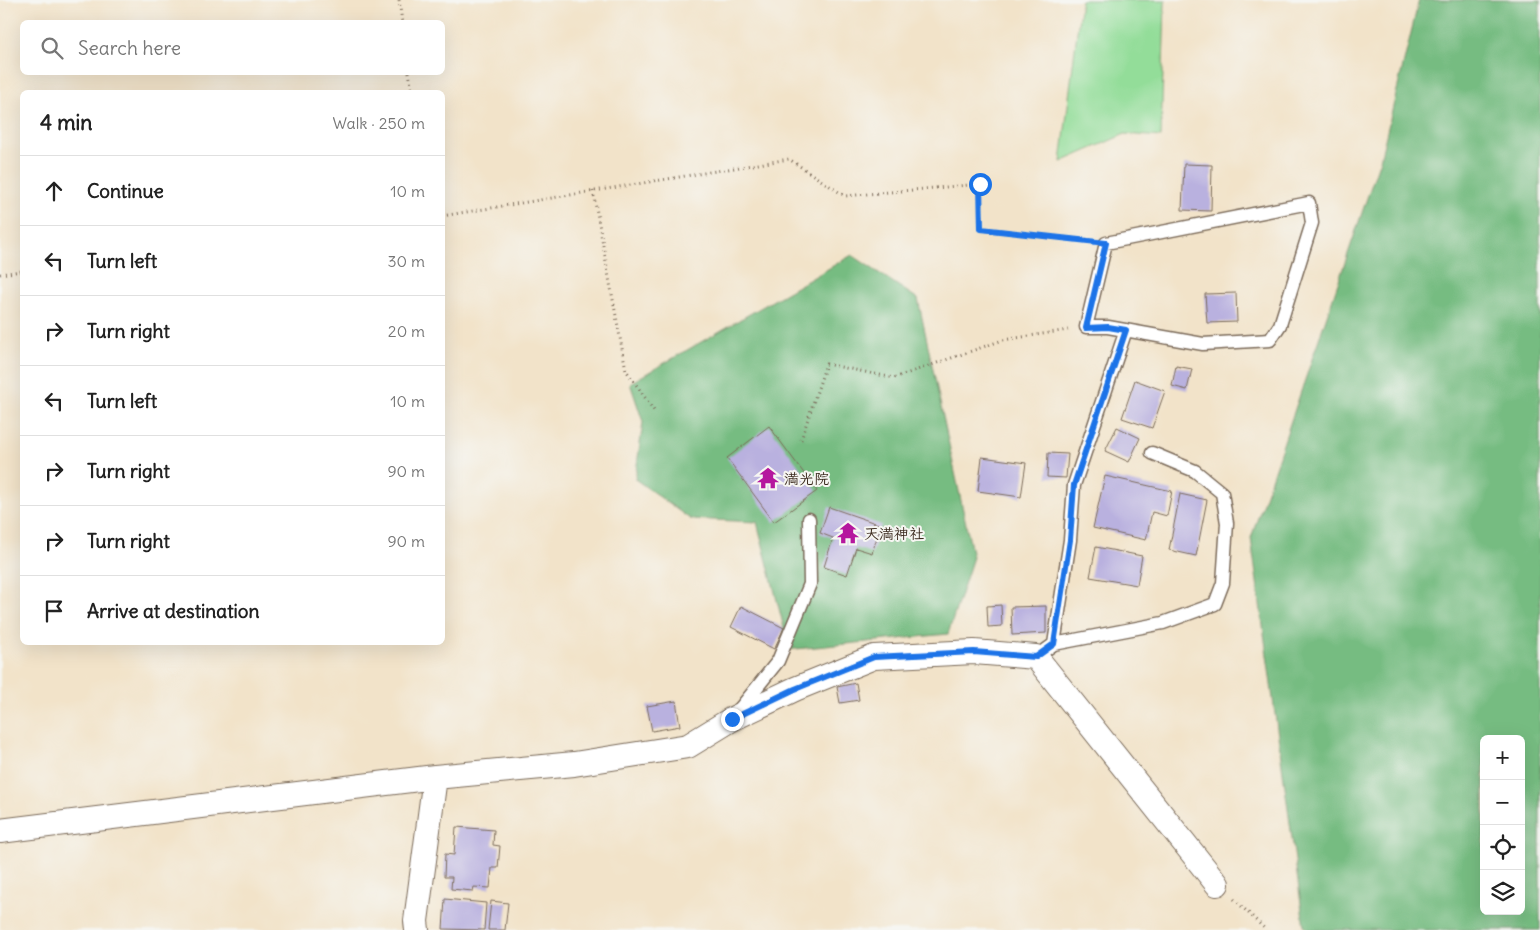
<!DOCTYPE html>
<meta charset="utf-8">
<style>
:root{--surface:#fff;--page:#f6f6f6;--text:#222;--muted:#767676;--line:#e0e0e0}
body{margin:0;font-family:Delius,"Klee One",sans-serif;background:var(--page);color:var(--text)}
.controls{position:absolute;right:15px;bottom:15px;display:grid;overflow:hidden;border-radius:8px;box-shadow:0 5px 20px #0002}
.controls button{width:45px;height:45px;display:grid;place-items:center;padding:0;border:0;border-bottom:1px solid var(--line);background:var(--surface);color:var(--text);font:25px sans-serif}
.stop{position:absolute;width:15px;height:15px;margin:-11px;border:4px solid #1a73e8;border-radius:50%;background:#fff}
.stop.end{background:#1a73e8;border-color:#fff;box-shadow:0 1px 5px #0008}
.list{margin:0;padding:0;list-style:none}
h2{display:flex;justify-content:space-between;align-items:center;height:65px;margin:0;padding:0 20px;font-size:21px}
h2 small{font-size:16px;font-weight:400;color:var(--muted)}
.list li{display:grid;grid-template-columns:32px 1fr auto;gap:15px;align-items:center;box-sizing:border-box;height:70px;padding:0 20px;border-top:1px solid var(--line)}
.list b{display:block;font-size:19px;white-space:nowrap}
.list em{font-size:16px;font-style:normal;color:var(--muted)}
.icon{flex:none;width:28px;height:28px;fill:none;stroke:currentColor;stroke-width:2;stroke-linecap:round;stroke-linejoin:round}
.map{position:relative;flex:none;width:1540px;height:930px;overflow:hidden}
.search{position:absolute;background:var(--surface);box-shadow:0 5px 20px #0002;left:20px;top:20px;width:425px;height:55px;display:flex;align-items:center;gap:12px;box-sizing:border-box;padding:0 18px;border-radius:8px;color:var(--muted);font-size:19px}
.panel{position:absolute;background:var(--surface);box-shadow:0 5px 20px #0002;left:20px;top:90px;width:425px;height:555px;border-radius:8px}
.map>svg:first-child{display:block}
</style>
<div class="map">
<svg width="1540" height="930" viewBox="0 0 1540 930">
<rect width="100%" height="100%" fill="#f6f6f2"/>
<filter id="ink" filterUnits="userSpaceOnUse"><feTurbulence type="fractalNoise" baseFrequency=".02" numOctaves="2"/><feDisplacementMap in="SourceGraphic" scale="10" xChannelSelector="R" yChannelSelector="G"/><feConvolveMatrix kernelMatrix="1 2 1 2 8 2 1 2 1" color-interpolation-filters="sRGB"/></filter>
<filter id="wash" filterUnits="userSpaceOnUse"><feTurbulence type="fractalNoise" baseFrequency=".0096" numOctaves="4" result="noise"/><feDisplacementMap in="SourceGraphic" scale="20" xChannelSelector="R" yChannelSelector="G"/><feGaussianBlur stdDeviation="1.12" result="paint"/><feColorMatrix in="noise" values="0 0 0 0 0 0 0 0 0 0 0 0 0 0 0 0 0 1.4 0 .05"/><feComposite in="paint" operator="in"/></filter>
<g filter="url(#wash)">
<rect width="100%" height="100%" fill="#f2e3c9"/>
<path fill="#93dd99" stroke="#67845c" d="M1081,0H1166L1165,3L1161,137L1125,134L1061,162Z"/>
<path fill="#76bc81" stroke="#587350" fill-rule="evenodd" d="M1419,0H1540V930H1309L1304,926L1251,538L1380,160ZM1484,739H1521V911H1484Z
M852,255L918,299L973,557L948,634L785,650L784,628L757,522L690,519L635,479L643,422L630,383Z"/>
<g id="blocks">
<path fill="#b9b1df" d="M1184,164L1212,165L1211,211L1182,210Z
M1236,293L1237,322L1207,323L1205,294Z
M1176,366L1192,369L1187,390L1172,386Z
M1135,380L1165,391L1152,428L1122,418Z
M769,426L817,491L774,522L727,458Z
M1117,427L1140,438L1129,462L1105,451Z
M1048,453L1068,454L1066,478L1047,477Z
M982,457L1026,463L1021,497L978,491Z
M1105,476L1172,491L1167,516L1152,512L1146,540L1093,528Z
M1180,494L1207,500L1196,556L1169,550Z
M829,507L881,525L872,553L856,548L847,575L824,567L833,538L820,533Z
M1096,547L1142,556L1137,585L1090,577Z
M1001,605L1002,626L988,627L987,606Z
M741,606L784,628L774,649L731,627Z
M1046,606V633L1012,635L1011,607Z
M856,683L859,700L840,703L837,687Z
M676,701L680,726L652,731L647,706Z
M456,827L494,830L493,845L500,846L498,868H492L490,888L474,887L473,891L451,889L452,877H444L445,854L454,855Z
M445,899L486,903L484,930L443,929Z
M491,901L508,903L505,930H488Z"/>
</g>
</g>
<g filter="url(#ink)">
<use href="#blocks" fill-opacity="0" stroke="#7b6b5a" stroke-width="1"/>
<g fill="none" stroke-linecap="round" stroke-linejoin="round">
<g stroke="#7b6b5a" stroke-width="15">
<path id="service" d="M1309,203L1312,223L1280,325L1270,340L1203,344L1108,327H1086L1106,243Z
M1054,644L1070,540L1074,485L1126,330
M1036,657L1054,644L1163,623L1215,604L1223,583L1227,523L1222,493L1195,471L1152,453
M738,711L778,661L810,584L809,519"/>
</g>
<g stroke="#7b6b5a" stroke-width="26">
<path id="minor" d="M0,831L435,777L574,764L688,746L732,719L795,689L874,657L974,652L1036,657L1217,884
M417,930L416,921L435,777"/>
</g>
<path stroke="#7b6b5a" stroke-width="3" stroke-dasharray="1 4" stroke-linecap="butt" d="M399,0L402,22
M409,72L412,92
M593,191L626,370L655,412
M442,216L789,159L845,196L980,184L981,229L1088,241
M0,274L22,271
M801,440L826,364L894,378L1003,340L1068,330
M1234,899L1266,930"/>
<use href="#service" stroke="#fff" stroke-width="12"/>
<use href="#minor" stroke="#fff" stroke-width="24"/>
</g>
</g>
<g fill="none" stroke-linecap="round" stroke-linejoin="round" filter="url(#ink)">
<path stroke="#1a73e8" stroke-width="6" d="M732,719L795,689L874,657L974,652L1036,657L1054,644L1070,540L1074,485L1126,330L1108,327L1086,328L1106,243L981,229L980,184"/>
</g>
<defs>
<g id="temple-bare" transform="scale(1.725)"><path d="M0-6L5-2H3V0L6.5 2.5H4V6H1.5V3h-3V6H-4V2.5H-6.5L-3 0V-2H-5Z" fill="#b5179e" stroke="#f6f6f2" stroke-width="2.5" paint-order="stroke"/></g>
</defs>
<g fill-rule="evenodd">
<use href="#temple-bare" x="768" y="478"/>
<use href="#temple-bare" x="848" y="533"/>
</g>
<g text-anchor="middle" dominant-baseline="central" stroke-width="4" stroke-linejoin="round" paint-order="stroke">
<g font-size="15" font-weight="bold" fill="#3b2a1e" stroke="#f6f6f2" text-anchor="start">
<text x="784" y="478">満光院</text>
<text x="864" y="533">天満神社</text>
</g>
</g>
</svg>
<div class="controls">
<button>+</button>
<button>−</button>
<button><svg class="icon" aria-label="locate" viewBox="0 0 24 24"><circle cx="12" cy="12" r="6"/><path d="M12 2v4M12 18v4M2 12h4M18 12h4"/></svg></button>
<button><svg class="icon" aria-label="layers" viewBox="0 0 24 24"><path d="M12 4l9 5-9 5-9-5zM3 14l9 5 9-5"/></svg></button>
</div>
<div class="stop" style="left:980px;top:184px"></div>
<div class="stop end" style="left:732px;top:719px"></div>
<div class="search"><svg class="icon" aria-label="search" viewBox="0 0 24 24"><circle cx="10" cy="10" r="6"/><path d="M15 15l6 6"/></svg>Search here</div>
<section class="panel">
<h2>4 min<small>Walk · 250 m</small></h2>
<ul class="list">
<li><svg class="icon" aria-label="ahead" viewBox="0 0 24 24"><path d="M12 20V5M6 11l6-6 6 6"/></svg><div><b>Continue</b></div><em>10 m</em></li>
<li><svg class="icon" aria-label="left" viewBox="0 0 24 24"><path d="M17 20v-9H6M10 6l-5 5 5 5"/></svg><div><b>Turn left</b></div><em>30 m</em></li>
<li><svg class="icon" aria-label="right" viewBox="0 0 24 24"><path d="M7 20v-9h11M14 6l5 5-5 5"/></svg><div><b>Turn right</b></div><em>20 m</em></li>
<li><svg class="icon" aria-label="left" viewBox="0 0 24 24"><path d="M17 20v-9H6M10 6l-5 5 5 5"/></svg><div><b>Turn left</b></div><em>10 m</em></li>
<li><svg class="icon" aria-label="right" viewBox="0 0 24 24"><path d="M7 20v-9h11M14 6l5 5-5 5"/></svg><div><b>Turn right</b></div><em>90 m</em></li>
<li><svg class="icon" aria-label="right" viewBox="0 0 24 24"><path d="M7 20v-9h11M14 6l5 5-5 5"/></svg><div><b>Turn right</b></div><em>90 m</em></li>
<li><svg class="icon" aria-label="arrive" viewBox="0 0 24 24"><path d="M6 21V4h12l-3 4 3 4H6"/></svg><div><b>Arrive at destination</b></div></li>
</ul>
</section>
</div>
